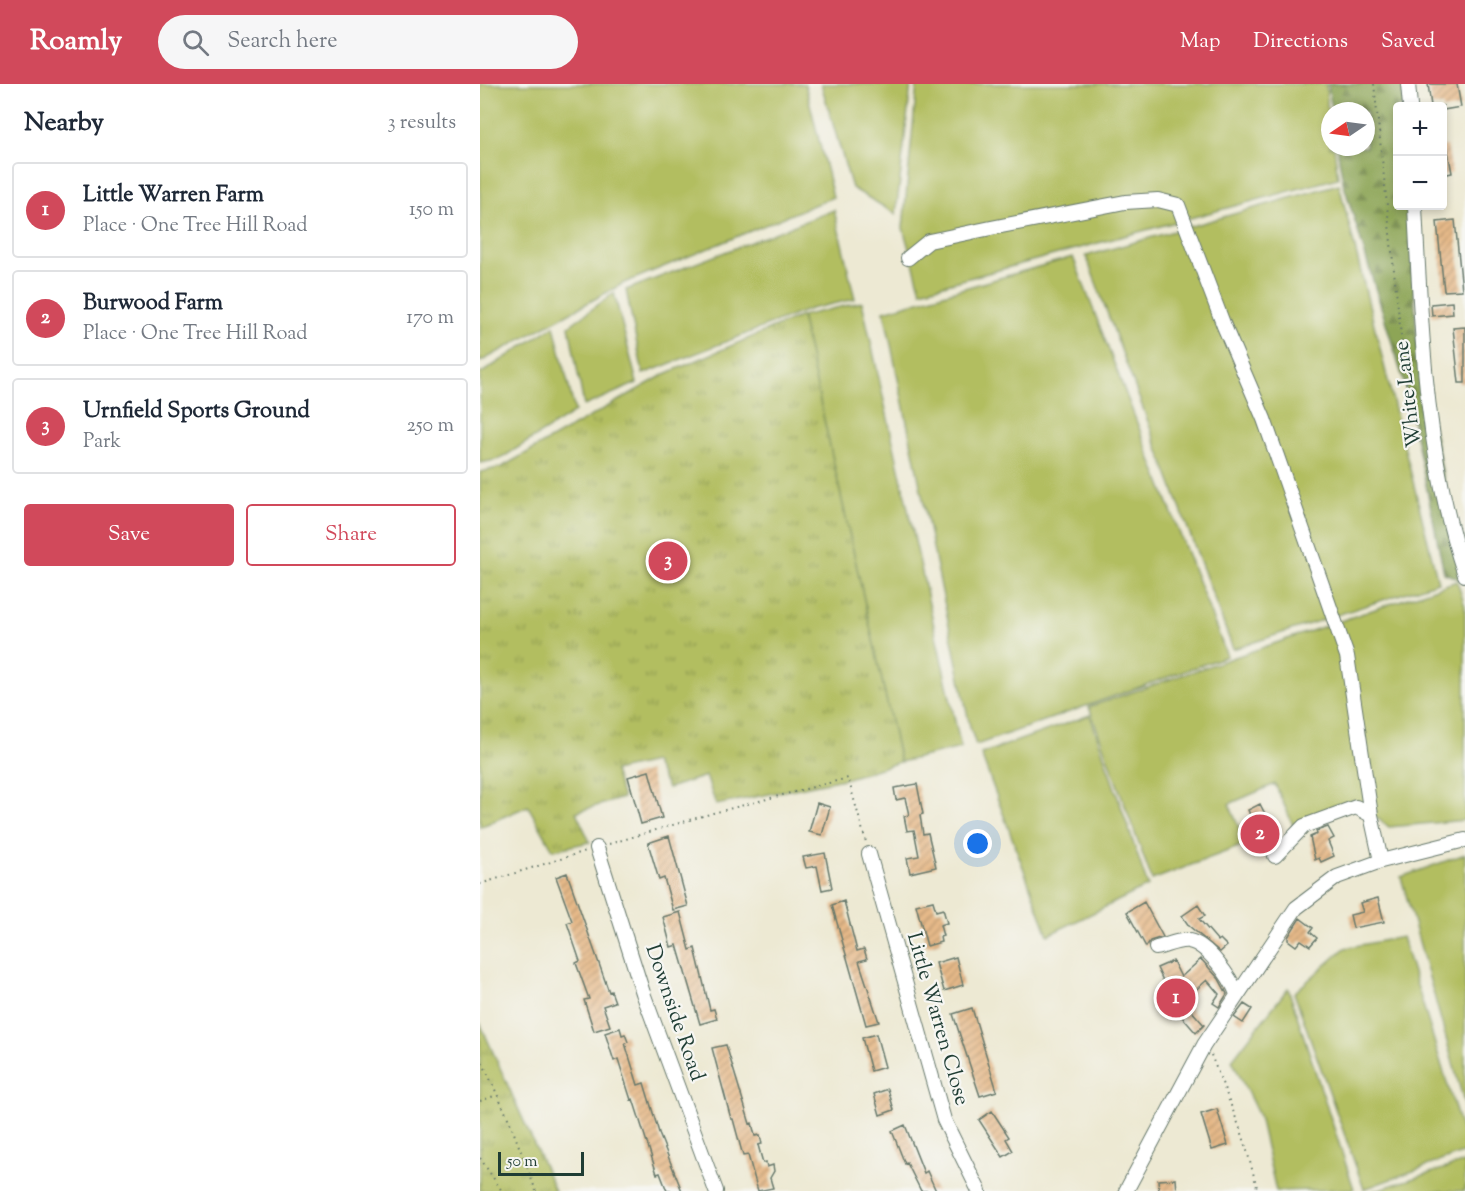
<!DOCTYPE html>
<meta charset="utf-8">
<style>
:root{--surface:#fff;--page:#f6f6f7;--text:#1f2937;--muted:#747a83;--line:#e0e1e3;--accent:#d1495b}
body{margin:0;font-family:"Sorts Mill Goudy",serif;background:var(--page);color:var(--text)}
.controls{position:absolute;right:18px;top:18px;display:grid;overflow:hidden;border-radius:6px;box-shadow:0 3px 9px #0003}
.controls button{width:54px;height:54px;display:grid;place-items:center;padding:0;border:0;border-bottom:2px solid var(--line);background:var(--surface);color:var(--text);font:30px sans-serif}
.compass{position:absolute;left:841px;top:18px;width:54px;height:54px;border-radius:50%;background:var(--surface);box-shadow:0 3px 9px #0003;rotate:257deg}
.scale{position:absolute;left:18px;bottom:15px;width:86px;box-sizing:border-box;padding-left:6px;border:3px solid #1f3d34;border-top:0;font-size:16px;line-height:21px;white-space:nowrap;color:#1f3d34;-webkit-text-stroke:4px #f6f6f2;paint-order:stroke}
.you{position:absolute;left:498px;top:760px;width:21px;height:21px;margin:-15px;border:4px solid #fff;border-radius:50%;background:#1a73e8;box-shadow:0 0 0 9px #1a73e833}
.badge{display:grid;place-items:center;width:39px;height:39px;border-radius:50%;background:var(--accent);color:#fff;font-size:20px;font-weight:700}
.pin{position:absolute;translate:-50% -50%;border:3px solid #fff;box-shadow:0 2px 6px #0006}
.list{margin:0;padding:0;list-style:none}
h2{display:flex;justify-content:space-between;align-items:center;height:78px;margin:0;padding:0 24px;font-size:26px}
h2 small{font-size:20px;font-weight:400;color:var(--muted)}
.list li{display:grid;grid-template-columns:39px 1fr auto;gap:18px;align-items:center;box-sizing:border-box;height:96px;margin:0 12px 12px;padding:0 12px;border:2px solid var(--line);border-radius:6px}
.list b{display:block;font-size:22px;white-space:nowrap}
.list p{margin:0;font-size:20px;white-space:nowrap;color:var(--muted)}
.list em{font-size:20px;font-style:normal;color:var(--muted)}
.actions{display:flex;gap:12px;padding:18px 24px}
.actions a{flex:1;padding:14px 0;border:2px solid var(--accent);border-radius:6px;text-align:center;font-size:21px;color:var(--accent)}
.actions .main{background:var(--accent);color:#fff}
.icon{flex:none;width:33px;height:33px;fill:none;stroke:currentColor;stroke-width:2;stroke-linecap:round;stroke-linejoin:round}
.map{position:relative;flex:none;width:985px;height:1107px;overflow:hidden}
header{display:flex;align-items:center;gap:36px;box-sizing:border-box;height:84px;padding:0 30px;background:var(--accent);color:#fff}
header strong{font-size:28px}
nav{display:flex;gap:33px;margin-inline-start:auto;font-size:21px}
.search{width:420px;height:54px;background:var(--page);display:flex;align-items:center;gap:15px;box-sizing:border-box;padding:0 21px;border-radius:33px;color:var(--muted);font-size:22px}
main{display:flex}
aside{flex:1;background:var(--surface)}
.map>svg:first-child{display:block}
</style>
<header>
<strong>Roamly</strong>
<div class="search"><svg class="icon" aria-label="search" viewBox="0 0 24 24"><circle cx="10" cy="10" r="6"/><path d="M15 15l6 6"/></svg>Search here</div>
<nav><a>Map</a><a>Directions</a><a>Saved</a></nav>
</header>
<main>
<aside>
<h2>Nearby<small>3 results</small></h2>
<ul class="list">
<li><span class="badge">1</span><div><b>Little Warren Farm</b><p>Place · One Tree Hill Road</p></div><em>150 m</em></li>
<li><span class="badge">2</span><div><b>Burwood Farm</b><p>Place · One Tree Hill Road</p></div><em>170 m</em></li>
<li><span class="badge">3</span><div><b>Urnfield Sports Ground</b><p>Park</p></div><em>250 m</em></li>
</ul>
<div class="actions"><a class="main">Save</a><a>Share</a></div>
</aside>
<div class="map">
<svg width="985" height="1107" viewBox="0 0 985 1107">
<defs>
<pattern id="forest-firs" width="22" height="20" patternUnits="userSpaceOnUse" patternTransform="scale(1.5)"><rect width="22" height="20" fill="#8da556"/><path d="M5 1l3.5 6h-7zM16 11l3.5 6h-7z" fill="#738848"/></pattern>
<pattern id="park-tufts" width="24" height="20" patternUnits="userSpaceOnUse" patternTransform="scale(1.5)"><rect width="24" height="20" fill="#b2be60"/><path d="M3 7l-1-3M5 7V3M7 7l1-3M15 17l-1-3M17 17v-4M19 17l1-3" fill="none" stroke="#909c50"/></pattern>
<pattern id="building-hatch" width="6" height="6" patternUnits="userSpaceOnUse" patternTransform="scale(1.5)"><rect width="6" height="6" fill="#e6b989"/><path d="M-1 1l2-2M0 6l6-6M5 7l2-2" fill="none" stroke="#ba9871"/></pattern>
</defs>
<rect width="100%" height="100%" fill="#f6f6f2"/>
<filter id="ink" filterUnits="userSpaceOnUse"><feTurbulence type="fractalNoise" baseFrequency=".0167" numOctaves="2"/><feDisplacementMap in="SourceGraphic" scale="12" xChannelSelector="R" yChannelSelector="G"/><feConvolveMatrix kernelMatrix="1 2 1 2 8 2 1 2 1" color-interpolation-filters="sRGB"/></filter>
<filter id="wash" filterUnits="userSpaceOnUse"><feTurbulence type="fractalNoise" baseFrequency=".008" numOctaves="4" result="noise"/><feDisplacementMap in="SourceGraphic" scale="24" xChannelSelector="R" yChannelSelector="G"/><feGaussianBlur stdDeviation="1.35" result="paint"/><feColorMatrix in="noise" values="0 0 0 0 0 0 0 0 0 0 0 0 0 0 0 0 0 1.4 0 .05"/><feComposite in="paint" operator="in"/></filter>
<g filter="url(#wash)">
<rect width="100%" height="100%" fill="#ede9d3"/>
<path fill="#b2be60" stroke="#687e4a" stroke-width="1.5" d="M0,0H325L353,113L144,199L0,278Z
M341,0H431L416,130L372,104Z
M437,0H846L850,63H854L858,94L441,207L423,144Z
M859,100L958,498L753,565L606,172Z
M354,126L375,215L330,225L163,290L146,206Z
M593,173L747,572L496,661L490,643L404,227Z
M134,209L157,299L104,322L89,242Z
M382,218L481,664L420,678L321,232Z
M74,242L95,328L20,375L0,379V290Z
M977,497L985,522V736L909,743L873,716L813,741L795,700L749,720L766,760L672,796L609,623Z
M610,631L668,802L568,851L501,670Z
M985,770V1022L921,793Z
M922,853L985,1057V1068L884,1105L814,909L865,864Z
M808,904L874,1105L796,1107L779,1032L752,976Z
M985,1078V1107H893Z"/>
<path fill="url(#forest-firs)" stroke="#567145" stroke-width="1.5" d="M848,0H922L924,22H918V122H930L937,261L984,497L964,489L927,308L863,98L857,63H886V27H852Z"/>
<path fill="url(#park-tufts)" stroke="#687e4a" stroke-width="1.5" d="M321,232L420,678L368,694L236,721L226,692L188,704L174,678L134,687L143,714L96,728L110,758L73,766L48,722L0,743V388L22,383L185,290Z
M0,939L75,1107H0Z"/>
<g id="blocks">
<path fill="url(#building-hatch)" d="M948,0H977L981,23L963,26V22H951Z
M963,62H967L972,89L963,91Z
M975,136L982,206L964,207L957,138Z
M972,218L973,230L952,232L951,220Z
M985,243V299H979L973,244Z
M169,687L182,734L161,740L148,693Z
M437,700L443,730L440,731L443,750L448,749L456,783L430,789L427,774L439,772L434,746L427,747L424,732L429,731L425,714L416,716L414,704Z
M337,719L350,723L342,751L329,748Z
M780,720L787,734L780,738L791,762L775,769L764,747L772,744L768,735L771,733L768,726Z
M848,743L854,754L848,757L854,772L841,778L839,774L835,776L830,753L837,750L836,747Z
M189,752L208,822L193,826L184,794L179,796L168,759Z
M345,769L352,804L342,806L337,782L326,784L323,773Z
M87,789L129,908L131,907L135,918L123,922L130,942L114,947L104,916L109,915L96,879L100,877L87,839L92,837L76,793Z
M898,814L904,838L873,844L870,831L883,828L880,819Z
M364,817L377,867L384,865L387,875L379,877L399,938L386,941L352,821Z
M453,817L456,827L463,825L467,839L460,841L463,852L460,853L461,858L447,862L436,821Z
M664,818L683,853L670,857L666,863L647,828Z
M718,821L725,832L719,835L738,857L740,855L747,862L740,868L709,842L702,832Z
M200,828L210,866L215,864L230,926L234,925L237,935L220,940L197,861L191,863L183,833Z
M820,834L833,844L830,848L837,854L830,862L821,856L816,862L808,856V853Z
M476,873L483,901L464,907L456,879Z
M721,875L739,895L747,910L739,923L733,919L739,910L727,896L703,917L724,941L716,949L683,911L688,907L677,884L693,877L701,893Z
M764,920L772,925L763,939L754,933Z
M492,924L517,1007L500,1012L473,930Z
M140,944L142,951L145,950L148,958L145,959L158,1001L164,999L180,1052L202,1107H187L180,1089L177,1090L153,1015L151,1016L138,975L134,977L125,949Z
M396,950L405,983L391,987L382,954Z
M246,961L270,1040L272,1039L275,1052L280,1051L282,1060L278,1061L283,1079L286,1078L287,1083L293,1081L294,1087L290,1094L293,1104L278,1107L268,1071L263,1072L253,1035H251L232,964Z
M408,1005L414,1026L400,1031L394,1010Z
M737,1025L748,1061L732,1066L721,1030Z
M512,1027L529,1053L526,1055L533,1067L523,1073L499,1036Z
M425,1041L444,1089L447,1087L456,1107H441L427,1079L425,1080L412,1047Z
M696,1095L697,1107H679L678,1096Z"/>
</g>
</g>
<g filter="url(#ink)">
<use href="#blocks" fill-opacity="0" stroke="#67796c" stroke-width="1.5"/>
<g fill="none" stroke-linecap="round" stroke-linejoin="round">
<g stroke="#67796c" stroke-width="16">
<path id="minor" d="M928,0L930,22
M935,122C941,245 945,373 985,491
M428,174L449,157L511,144L645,118L678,116L698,121L744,242L784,335L867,572L891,731
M117,764L163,909L236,1107
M389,770L464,1036L499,1107
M795,772L824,742L876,723L891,731L901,777
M676,864C686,862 699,855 709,857C727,860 751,894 757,910
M646,1107L724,961L816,824L857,793L901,777L985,756"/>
</g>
<path stroke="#67796c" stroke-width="2" stroke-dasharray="1.5 4.5" stroke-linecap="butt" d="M894,0L927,308L940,360
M129,760L233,729L368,694L386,758
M0,800L106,767
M731,971L763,1052L778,1107
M0,973L29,1036L56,1107
M0,1017L17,1011
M0,1074L22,1107"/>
<use href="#minor" stroke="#fff" stroke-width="14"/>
</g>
</g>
<g text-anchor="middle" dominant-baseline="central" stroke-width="4.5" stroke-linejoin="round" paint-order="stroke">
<g font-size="21" fill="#1f3d34" stroke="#f6f6f2">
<text transform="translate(929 310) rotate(-97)">White Lane</text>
<text transform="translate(194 929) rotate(71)">Downside Road</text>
<text transform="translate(457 935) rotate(74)">Little Warren Close</text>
</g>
</g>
</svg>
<div class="controls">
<button>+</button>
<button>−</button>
</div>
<svg class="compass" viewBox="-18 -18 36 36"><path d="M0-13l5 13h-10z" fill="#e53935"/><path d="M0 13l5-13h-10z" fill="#747a83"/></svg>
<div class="scale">50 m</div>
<div class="you"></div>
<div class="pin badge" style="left:696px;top:914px">1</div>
<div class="pin badge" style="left:780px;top:750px">2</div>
<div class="pin badge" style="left:188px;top:477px">3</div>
</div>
</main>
